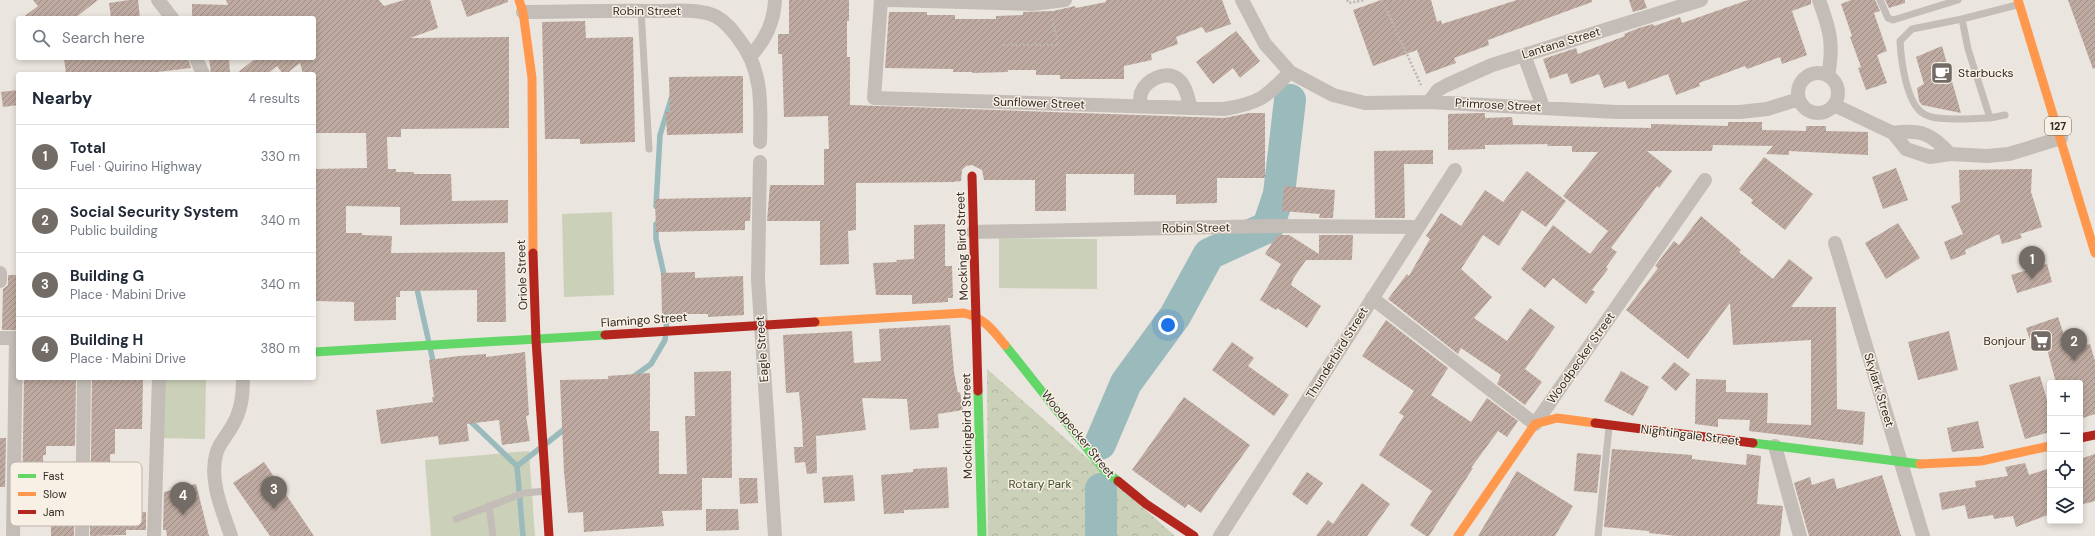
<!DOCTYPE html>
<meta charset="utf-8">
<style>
:root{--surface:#fff;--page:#f2f2f3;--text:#1f2937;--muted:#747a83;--line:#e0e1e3;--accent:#736c66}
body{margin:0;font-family:"DM Sans",sans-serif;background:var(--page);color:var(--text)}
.controls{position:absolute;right:12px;bottom:12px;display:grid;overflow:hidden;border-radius:4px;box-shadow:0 2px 6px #0003}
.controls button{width:36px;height:36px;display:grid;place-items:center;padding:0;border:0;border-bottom:1px solid var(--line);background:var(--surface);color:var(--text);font:20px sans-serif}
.you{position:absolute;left:1168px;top:325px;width:14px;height:14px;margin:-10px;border:3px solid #fff;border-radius:50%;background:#1a73e8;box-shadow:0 0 0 6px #1a73e833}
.badge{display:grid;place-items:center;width:26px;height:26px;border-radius:50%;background:var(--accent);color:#fff;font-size:13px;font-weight:700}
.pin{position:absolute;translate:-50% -33px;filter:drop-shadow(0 1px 2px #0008)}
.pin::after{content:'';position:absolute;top:21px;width:14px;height:12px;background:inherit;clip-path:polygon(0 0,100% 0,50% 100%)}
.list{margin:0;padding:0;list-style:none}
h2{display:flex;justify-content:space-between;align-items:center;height:52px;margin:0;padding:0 16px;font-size:17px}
h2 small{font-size:13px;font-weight:400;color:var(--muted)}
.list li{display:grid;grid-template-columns:26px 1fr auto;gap:12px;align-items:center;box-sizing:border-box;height:64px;padding:0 16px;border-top:1px solid var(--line)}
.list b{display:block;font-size:15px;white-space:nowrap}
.list p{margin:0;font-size:13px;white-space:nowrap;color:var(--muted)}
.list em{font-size:13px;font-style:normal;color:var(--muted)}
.icon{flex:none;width:22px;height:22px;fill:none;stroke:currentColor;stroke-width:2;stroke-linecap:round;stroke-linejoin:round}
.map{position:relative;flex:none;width:2095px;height:536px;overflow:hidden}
.search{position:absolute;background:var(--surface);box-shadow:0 2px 6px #0003;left:16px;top:16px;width:300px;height:44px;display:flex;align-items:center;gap:10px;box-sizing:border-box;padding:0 14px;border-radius:4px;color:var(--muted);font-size:15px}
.panel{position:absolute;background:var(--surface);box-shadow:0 2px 6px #0003;left:16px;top:72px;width:300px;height:308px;border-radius:4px}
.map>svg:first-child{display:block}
</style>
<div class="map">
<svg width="2095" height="536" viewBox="0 0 2095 536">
<defs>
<pattern id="park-crowns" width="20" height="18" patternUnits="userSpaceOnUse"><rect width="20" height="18" fill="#cbd0b8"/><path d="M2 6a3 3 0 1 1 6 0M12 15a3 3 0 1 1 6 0" fill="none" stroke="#afb39e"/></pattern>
<pattern id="building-hatch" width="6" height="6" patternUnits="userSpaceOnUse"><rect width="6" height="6" fill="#beaaa0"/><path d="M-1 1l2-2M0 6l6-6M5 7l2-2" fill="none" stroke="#9b8b82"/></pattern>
</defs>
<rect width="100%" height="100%" fill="#eae5de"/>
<path fill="#cbd0b8" d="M612,212L614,295L564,297L562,214Z
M999,238L1097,239V289L999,288Z
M161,378H206L205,439L160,438Z
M529,451L535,536H431L425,460Z"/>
<path fill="url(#park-crowns)" d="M987,369L1175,536H988Z"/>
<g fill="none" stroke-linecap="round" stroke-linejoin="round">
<path stroke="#9ababb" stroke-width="5.5" d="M656,206L660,135L672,96
M656,224V239L665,279
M417,289L433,361L435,366
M633,377L651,364L665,340L668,307
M467,418L517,466L523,536
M547,443L567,427
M517,466L539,449"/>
<path stroke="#9ababb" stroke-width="32" d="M1100,444L1126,383L1175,316L1209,254L1268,227L1279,194L1290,100
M1101,489V536"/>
</g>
<path fill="url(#building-hatch)" d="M33,0H98L75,18H22L38,6Z
M129,0H138L140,18H111L109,3Z
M226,0H379L384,6L404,0H430L438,28L410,38L509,37V128L401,129V137H387L388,169H396V172H414V174H451L452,201L508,200V223L400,225V207L346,206V233H362V235L392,236L391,253L505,252L506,322H477V290L400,291V297H396V320L354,321V302L316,301L314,169L367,168L366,133H314V74H303L300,63L286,74H283L277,66L267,74H236L256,58H314V18H192V4L228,5Z
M461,0H508V2L467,17Z
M789,0H849V21H847V57H850V105L1224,118L1249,113H1265V178H1217V203L1176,204V195H1134V174H1066V211H1035V180H984L982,170L972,165L966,166L962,170L961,181L952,182L856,183V230L848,231L849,264L820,265V221H767L770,185H824V149H829L828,116L784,117L782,54H778V34H789Z
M1106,0H1222L1231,24L1206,33L1202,27L1176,37L1178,44L1151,54L1152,60L1124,66V79H1060V75H1036V70H1008V72L972,73V72H953V69L885,68L889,12H927V15H955V19H996V16L1023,15V12L1053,11L1075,6L1076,8L1106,2Z
M1381,0H1431L1437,22L1441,20L1442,24L1517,0H1592V2L1488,40L1489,45L1454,58L1456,63L1426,74L1417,50L1373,66L1353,10Z
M1629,0H1644L1647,8L1633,12Z
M1748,0H1811V4L1792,11L1807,55L1782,64L1780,57L1747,69L1745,66L1699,83L1700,86L1676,95L1668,74L1628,89L1625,81L1604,88L1599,74L1571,84L1567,73L1550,79L1543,59L1576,48L1578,54L1625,36L1624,34L1639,28L1653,24L1654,26L1680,17L1682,23Z
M1851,0H1875L1880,11L1874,13L1887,51L1877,55L1887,83L1866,90L1858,68L1861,67L1850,37L1852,36L1841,4Z
M1885,0H1905V3L1889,8Z
M2068,0H2095V68L2093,69Z
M585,21L586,38L633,37L635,142L580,144V139H545L542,22Z
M1236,31L1260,61L1240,78L1233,68L1213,84L1196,62Z
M1942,46L1961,113L1922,105L1919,101L1917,88L1924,84L1916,57Z
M64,58H188L191,68L140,74H127V72L112,74H66Z
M209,58H229L230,74H211Z
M743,76V133L667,135L666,112H670L669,77Z
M18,90V105L3,107L1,92Z
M1481,113H1485V118L1512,117L1513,125L1651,128V124L1728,126V122H1762V130L1806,131V126H1826V131L1868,132V155L1789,151V155L1766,154L1773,146L1713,145L1712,151H1647L1672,171L1659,188L1657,186L1611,248L1617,252L1606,267L1608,269L1592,290L1595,292L1586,304L1553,278L1545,288L1521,269L1553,225L1590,254L1608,231L1563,196L1598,152H1572V146H1547L1548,144L1485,145V149L1448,150V114Z
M1433,150V164H1404L1405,218H1375L1374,151Z
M1764,157L1813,194L1785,230L1751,203L1753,200L1739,189Z
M1896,168L1908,200L1883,209L1872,177Z
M2032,169L2031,192L2042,227L2020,234L2022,238L2002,244L1999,234L1965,250L1966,254L1951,260L1944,242L1963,234L1951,206L1960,202L1959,170Z
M1527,171L1566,201L1546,227L1522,210L1499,246L1483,235L1461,269L1492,297L1474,318L1507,341L1530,308L1555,327L1525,369L1542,382L1525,405L1497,384L1501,375L1461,348L1458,354L1388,299L1407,274L1409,276L1430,239L1426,236L1441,213L1461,226L1485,190L1503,202Z
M1284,186L1335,190L1333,218H1319L1320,214L1282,211Z
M751,197L750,221H745V230L656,232L655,199Z
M1701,216L1741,250L1739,252L1773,279L1789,259L1813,278L1791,307H1836L1837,409L1865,412L1863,445L1749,431L1750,420L1718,419V427L1695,424L1696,379L1726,380V392L1768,393L1767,423L1811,425V340L1733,345L1730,303L1688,359L1626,310L1658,268L1655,266L1674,241L1679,245Z
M1898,223L1920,258L1886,279L1865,243Z
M945,224V266H952L953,298H948V302L912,304V295H876L873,263L897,262L896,260L914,259V225Z
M1277,235H1289L1319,254V235H1353L1352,260H1306L1293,279L1291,285L1321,306L1307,328L1277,308L1276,310L1260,300L1281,264L1265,254Z
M2047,264L2052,282L2017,293L2011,275Z
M695,272V278L743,276L744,315L708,317V314H662L661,273Z
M8,275H18V330H2L3,289L8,285Z
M2058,317L2069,350L2090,344L2095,361V414L2080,419V383H2056L2046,345L2033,349L2026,328Z
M1386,320L1448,368L1431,395L1471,422L1487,398L1518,421L1507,437L1498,431L1471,468H1473L1429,536H1426L1410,525L1432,491L1379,455L1404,416L1399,413L1414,391L1362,356Z
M950,325L954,372L958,393L960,392L963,410L938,414L939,428L910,430L907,399L862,398L866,430L816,436L817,473L807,474L805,462L795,463L794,447H803L802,423L799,392L786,393L783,335L852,331L854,363L881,361L879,329Z
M1949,331L1958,370L1918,380L1908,342Z
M1232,342L1254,358L1248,366L1289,395L1274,416L1212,370Z
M525,352L529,415L526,416L530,441L502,445L499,420L467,424L469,441L439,445L438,436L381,444L376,410L433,402L432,397H434L429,360L459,356L486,354V357Z
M1674,362L1690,374L1676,391L1661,378Z
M731,371L732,478H702V510L662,511L664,526L584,532L583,512L568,513L564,472L560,380L608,379V376L650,373V431H659V474H687L685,416H695L694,372Z
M1621,371L1649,387L1633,416L1604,401Z
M2040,376L2050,410V432L2025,439L2009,385Z
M24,378H76L75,446H46V455H43L44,502H22Z
M92,378H143L142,429H115V454H110L111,513L146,512V530H126V535L90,536Z
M1184,397L1250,445L1201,513L1188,504L1185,508L1132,470Z
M1978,421L1984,448L1952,452L1947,428Z
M0,438H6L5,487H0Z
M1612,449L1692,455V459L1746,465L1747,454L1761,456L1757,504L1783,506L1780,536H1676L1649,533V531L1604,527Z
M1577,453L1601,455L1597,493L1574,491Z
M2095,454V501L2080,505V459Z
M264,462L314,536H270L233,483Z
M2025,463L2029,475L2050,468V514L2016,527L2013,516L1994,519L1993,515L1968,519L1965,505L1942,510L1939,493L1976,487L1975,481L2008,476L2005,467Z
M947,467L949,508L904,510V513L884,514L881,475L913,472V469Z
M1517,471L1573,506L1555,536H1478Z
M1307,472L1323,483L1307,505L1292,494Z
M853,475L855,501L824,503L822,477Z
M1882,475L1901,536H1809L1794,483L1810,477L1812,485L1834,478L1837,489Z
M739,478H757L758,503L740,504Z
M1362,483L1390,504L1367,536H1316L1328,520L1333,524Z
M196,484L209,536H167L166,530H163L164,492Z
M51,507H74V536H51Z
M706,509H738L739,530L706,531Z"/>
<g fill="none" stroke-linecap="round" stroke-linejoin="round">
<path stroke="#bcb6b0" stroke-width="2.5" stroke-dasharray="2 2" stroke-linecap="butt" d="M1347,0L1349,3L1365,0
M1382,0L1421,85
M1003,45H1058L1052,17"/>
<path stroke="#c4bdb7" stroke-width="7" d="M1880,0L1888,18L1893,20L1958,0
M641,10L649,149
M1962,19L1912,29L1900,41C1901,59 1906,104 1924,114C1937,122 1974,118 1990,118
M2005,115L1990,118L1968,49L1962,19L2017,5
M489,506L493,536
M456,519L524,493L546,491
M1598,536L1609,427"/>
<path stroke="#c4bdb7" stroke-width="14" d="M158,0L172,18
M881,0L874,98L1224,109C1260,103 1265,98 1290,72
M889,0L1032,4L1065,0
M1242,0L1265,44L1290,72L1333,95L1365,103L1429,102L1617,112H1740L1767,109L1799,99
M1819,0C1830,30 1834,44 1828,76
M523,12C568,12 612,10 657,11C675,11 700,8 717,17C726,22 732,30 738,38C763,69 761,105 760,142
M1524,55L1543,107
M750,57C765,40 774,23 775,0
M196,58L203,74
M1798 93a20 20 0 1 1 40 0a20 20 0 1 1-40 0Z
M1429,102L1438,90L1447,85L1492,65L1701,0
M1834,105L1893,133L1906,149L1930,157L1950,154L1987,156L2009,154L2061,138
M1140,106C1140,102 1140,97 1141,93C1146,80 1165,70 1178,79C1186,85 1188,99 1191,108
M1893,133C1921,129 1932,134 1950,154
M760,162L758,279L775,536
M973,232L1271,226L1418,227
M1835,243L1923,536
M0,281V273
M1372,298L1535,424L1705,180
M0,338H18
M1775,446L1800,536
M13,536L16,338
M82,536L84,378
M154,536L159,378
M231,536C223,512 209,481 216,455C218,444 226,437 231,428C241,412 243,397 243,378
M1220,536L1455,170"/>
<path stroke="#63d668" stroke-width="9" d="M1005,345L1105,471L1118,481
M314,352L605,335
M978,391L982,536
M1753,443L1920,464"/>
<path stroke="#ff974d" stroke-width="9" d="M519,0L523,12L532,78L533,253
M2018,0L2095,253
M815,322L964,313C984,318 992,329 1005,345
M1920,464L1981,461L2050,446
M1458,536L1535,424L1557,418L1595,423"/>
<path stroke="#b3261e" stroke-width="9" d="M972,176L978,391
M533,253L536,340L549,536
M605,335L815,322
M1595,423L1753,443
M2080,438L2095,435
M1118,481L1146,504L1194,536"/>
</g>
<defs>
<g id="cafe-square" transform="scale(1.15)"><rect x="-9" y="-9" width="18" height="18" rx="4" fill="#736c66" stroke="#f8f0e4"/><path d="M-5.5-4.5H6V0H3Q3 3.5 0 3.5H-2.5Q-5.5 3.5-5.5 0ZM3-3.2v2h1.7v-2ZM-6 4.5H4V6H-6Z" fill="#fff"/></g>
<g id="supermarket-square" transform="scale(1.15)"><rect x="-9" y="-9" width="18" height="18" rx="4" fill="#736c66" stroke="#f8f0e4"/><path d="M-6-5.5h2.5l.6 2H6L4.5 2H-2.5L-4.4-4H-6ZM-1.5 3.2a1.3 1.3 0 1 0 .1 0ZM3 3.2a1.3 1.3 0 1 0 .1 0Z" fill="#fff"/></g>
</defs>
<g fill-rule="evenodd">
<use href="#cafe-square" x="1942" y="73"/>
<use href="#supermarket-square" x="2041" y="341"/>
</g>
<g text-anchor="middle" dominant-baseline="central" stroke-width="3" stroke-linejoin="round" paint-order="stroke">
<rect fill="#f8f0e4" stroke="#6e665f" stroke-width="1" x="2045" y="117" width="26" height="18" rx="3"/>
<g font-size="11" font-weight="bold" fill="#332b26">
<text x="2058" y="126">127</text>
</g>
<g font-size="12" fill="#332b26" stroke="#f8f0e4">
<text x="647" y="11">Robin Street</text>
<text transform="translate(1561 43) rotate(-17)">Lantana Street</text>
<text transform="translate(1039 103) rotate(2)">Sunflower Street</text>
<text transform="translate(1498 105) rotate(3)">Primrose Street</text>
<text transform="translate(1196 228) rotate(-1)">Robin Street</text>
<text transform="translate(962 246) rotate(-92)">Mocking Bird Street</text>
<text transform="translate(522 275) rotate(-92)">Oriole Street</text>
<text transform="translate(644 320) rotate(-4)">Flamingo Street</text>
<text transform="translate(762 349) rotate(-94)">Eagle Street</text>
<text transform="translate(1337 353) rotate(-58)">Thunderbird Street</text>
<text transform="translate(1581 358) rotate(-55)">Woodpecker Street</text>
<text transform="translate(1879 390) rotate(73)">Skylark Street</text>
<text transform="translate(967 426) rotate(-91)">Mockingbird Street</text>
<text transform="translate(1078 434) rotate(51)">Woodpecker Street</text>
<text transform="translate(1690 435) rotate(7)">Nightingale Street</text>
</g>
<g font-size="12" fill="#332b26" stroke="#f8f0e4" text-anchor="start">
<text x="1958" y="73">Starbucks</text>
<text x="2026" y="341" text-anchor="end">Bonjour</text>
</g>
<g font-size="12" fill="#42512a" stroke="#f8f0e4">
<text x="1040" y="484">Rotary Park</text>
</g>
</g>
<rect x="10" y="462" width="132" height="64" rx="6" fill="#f8f0e4" stroke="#bdb5ab" stroke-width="1"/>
<rect x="18" y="474" width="18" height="4" fill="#63d668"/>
<rect x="18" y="492" width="18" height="4" fill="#ff974d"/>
<rect x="18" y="510" width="18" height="4" fill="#b3261e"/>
<g font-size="11" fill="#332b26">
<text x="43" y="480">Fast</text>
<text x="43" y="498">Slow</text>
<text x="43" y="516">Jam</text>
</g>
</svg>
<div class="controls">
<button>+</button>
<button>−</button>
<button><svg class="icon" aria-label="locate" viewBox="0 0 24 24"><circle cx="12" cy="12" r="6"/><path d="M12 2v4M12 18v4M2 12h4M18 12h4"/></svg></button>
<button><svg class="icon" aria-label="layers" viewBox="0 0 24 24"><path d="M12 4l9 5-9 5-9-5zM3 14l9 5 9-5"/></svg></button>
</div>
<div class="you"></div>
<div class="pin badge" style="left:2032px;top:279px">1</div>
<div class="pin badge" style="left:2074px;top:361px">2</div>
<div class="pin badge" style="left:274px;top:509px">3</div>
<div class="pin badge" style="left:183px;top:515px">4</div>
<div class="search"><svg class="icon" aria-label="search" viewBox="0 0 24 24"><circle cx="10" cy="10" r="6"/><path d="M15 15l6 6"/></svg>Search here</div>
<section class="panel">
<h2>Nearby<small>4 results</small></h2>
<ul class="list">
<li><span class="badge">1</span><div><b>Total</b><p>Fuel · Quirino Highway</p></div><em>330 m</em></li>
<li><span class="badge">2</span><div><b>Social Security System</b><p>Public building</p></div><em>340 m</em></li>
<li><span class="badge">3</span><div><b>Building G</b><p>Place · Mabini Drive</p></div><em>340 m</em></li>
<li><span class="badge">4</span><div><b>Building H</b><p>Place · Mabini Drive</p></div><em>380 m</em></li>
</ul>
</section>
</div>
